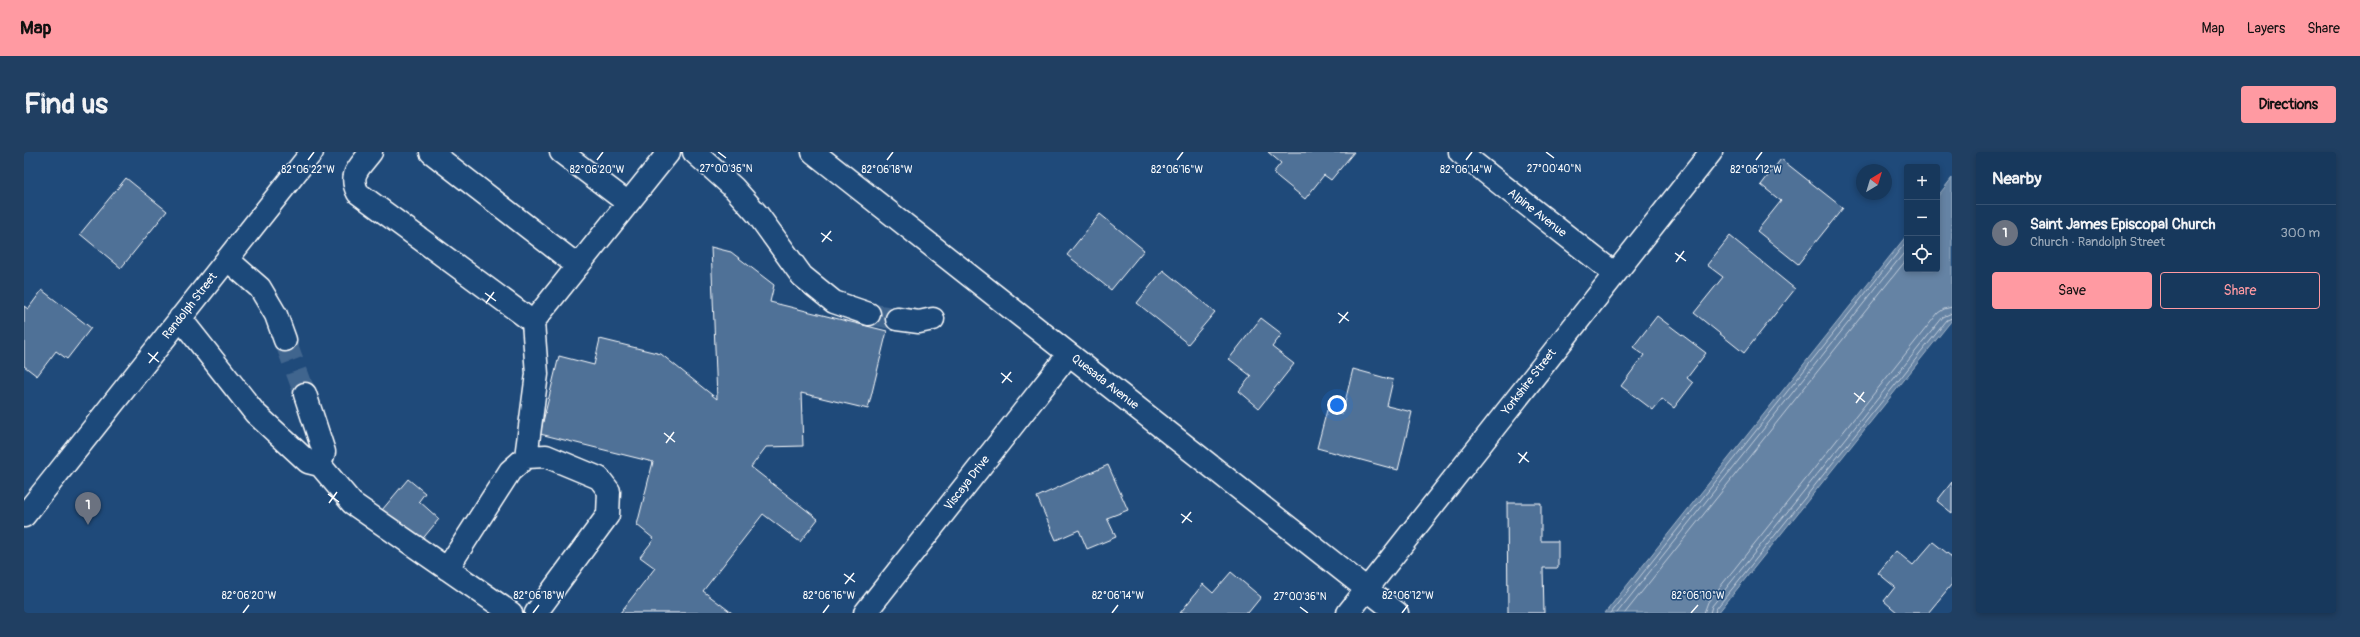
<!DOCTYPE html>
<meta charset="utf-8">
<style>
:root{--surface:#17385c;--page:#203f62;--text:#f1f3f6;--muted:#9eacbb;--line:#365272;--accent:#ff9aa2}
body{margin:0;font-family:Pangolin,sans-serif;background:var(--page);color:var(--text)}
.controls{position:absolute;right:12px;top:12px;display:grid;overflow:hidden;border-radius:4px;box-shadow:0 2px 6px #0003}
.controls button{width:36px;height:36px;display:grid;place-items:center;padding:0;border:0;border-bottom:1px solid var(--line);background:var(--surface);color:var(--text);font:20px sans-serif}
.compass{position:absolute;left:1832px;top:12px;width:36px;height:36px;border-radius:50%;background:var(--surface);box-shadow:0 2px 6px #0003;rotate:38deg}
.you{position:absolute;left:1313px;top:253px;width:14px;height:14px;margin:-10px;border:3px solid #fff;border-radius:50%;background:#1a73e8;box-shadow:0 0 0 6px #1a73e833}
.badge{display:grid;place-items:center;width:26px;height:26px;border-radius:50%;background:var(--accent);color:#fff;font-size:13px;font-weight:700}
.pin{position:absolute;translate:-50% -33px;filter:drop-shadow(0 1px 2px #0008)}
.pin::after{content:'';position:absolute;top:21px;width:14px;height:12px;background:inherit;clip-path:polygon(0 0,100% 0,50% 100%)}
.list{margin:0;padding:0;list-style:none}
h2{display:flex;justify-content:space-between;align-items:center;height:52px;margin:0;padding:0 16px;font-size:17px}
h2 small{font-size:13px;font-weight:400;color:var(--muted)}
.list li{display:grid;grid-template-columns:26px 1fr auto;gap:12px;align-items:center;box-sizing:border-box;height:56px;padding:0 16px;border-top:1px solid var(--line)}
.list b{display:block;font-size:15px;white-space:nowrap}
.list p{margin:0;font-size:13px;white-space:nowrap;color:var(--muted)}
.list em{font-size:13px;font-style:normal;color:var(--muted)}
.actions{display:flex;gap:8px;padding:12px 16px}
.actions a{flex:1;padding:9px 0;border:1px solid var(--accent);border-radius:4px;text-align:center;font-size:14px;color:var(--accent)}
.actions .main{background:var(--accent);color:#111}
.icon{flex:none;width:22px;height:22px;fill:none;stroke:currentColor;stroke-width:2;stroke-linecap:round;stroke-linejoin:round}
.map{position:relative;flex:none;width:1928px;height:461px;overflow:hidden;border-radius:4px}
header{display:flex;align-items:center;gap:24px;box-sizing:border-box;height:56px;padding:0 20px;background:var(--accent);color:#111}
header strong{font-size:19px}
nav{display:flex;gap:22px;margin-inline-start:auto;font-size:14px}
.intro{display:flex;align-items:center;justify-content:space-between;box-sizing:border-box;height:96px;padding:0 24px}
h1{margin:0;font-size:28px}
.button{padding:10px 18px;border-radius:4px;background:var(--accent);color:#111;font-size:14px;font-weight:700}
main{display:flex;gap:24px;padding:0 24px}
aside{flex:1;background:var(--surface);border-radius:4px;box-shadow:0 2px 6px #0003}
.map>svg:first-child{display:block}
</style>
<header>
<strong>Map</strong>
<nav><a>Map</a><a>Layers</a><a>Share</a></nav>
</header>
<div class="intro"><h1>Find us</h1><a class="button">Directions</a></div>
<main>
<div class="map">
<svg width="1928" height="461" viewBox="0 0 1928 461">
<rect width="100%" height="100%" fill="#1f4a7a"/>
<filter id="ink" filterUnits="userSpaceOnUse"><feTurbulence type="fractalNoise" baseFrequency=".025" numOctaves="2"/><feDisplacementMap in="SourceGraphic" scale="8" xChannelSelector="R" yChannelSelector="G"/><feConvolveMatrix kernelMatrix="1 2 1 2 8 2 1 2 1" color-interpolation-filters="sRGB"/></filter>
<g filter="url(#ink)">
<path fill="#6583a4" stroke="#a3b5c8" d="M1928,26V168L1694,461H1581L1883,83V117H1913V45Z"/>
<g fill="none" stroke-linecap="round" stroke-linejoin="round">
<path stroke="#c1cddb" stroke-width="1" d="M1587,461L1883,89
M1593,461L1883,97
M1601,461L1883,107
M1680,461L1684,450L1914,161L1920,157L1928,155
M1686,461L1688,454L1919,165L1928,161
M1691,461L1692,457L1923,168L1928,166"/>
</g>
<path fill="#507197" stroke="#fff" d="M1244,0H1330L1307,28L1300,23L1281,47L1249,21L1257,11Z
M1757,7L1819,56L1774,112L1733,79L1757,49L1737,33Z
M102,26L143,59L97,116L56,82Z
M1076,62L1120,98L1087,138L1043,103Z
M1706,84L1771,137L1720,201L1670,161L1699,125L1683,113Z
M687,95L707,100L750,133L746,150L863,179L844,257L777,241L779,294L742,295L727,315L794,367L776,390L739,362L679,439L708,461H596L631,416L616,405L630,387L613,373L629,310L516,282L535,204L570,213L576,187L637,202L693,247Z
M1139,118L1191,160L1164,192L1113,151Z
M18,138L67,176L43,207L32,199L13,224L0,214V154L4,157Z
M1633,164L1682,201L1663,226L1669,231L1650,256L1638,247L1629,258L1597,234L1620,203L1609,195Z
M1237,166L1258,182L1248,195L1270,212L1235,256L1215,239L1227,224L1205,207Z
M1329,217L1369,228L1363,254L1388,260L1374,318L1293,296L1303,258L1318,262Z
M1084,313L1104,358L1083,366L1092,385L1063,397L1055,378L1032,388L1013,345Z
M384,327L401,341L395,349L415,367L396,390L358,358Z
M1928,330V361L1913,349Z
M1483,351H1517V389H1534V416H1519L1520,461H1484Z
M1909,390L1928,405V432L1904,461H1874L1860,449L1871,435L1854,421L1872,399L1889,413Z
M1207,420L1237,445L1224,461H1156L1179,432L1189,441Z"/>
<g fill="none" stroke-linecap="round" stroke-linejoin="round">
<path stroke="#41658e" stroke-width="22" stroke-dasharray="22 11" stroke-linecap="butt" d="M845,162L873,167
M261,188L281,242"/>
<g stroke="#fff" stroke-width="25">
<path id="minor" d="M347,0C336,15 324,22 334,41L509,170
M407,0L554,114
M537,0L604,51
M670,0L710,36L734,63L778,124L810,150L845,162
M789,0L1373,461
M1436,0L1591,122
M203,107L236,136L252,163L261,188
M156,166L231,261L284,310L296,313L328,351L487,461
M873,167L895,170L909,167
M281,242L300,300L296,313
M502,305L513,222L509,170L645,0
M0,364L288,0
M423,417L486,319L502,305L522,304L575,326L585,339L584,363L512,461
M841,461L1045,202
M1324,461L1687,0"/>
</g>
<use href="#minor" stroke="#1f4a7a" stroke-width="22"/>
</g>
</g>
<path fill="none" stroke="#fff" stroke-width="1.5" d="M694,0L702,6M1522,0L1530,6M284,8L290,0M573,8L579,0M863,8L869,0M1153,8L1159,0M1442,8L1448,0M1732,8L1738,0M797,81L808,89M798,90L807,79M1651,101L1662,109M1652,110L1660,99M461,141L472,149M462,151L470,140M1314,161L1325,169M1315,171L1324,160M124,201L135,210M125,211L134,200M977,221L988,230M978,231L987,220M1830,241L1841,250M1832,251L1840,240M640,281L651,290M642,291L650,280M1494,301L1505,310M1495,311L1503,300M304,342L315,350M305,351L313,340M1157,362L1168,370M1158,371L1167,360M820,422L831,430M821,432L830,421M1276,455L1284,461M219,461L225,453M509,461L515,453M799,461L805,453M1088,461L1094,453M1378,461L1384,453M1667,461L1674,453"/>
<g text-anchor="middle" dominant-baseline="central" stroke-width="3" stroke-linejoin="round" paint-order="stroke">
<g font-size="12" fill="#fff" stroke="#1f4a7a">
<text transform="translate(1513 61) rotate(38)">Alpine Avenue</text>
<text transform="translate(166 154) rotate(-52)">Randolph Street</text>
<text transform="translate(1081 230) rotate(38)">Quesada Avenue</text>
<text transform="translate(1505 230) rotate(-52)">Yorkshire Street</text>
<text transform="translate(943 331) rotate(-52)">Viscaya Drive</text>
</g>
</g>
<g font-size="10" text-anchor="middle" fill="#fff" stroke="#1f4a7a" stroke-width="3" stroke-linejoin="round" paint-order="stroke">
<text x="702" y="20">27°00'36"N</text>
<text x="1530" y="20">27°00'40"N</text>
<text x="573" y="21">82°06'20"W</text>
<text x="863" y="21">82°06'18"W</text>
<text x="1442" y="21">82°06'14"W</text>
<text x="284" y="21">82°06'22"W</text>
<text x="1153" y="21">82°06'16"W</text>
<text x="1732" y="21">82°06'12"W</text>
<text x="225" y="447">82°06'20"W</text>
<text x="515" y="447">82°06'18"W</text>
<text x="805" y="447">82°06'16"W</text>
<text x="1094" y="447">82°06'14"W</text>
<text x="1384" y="447">82°06'12"W</text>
<text x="1674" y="447">82°06'10"W</text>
<text x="1276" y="448">27°00'36"N</text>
</g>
</svg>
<div class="controls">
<button>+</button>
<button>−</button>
<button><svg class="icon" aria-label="locate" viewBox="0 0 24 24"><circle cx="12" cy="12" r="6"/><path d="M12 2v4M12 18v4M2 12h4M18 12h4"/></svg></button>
</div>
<svg class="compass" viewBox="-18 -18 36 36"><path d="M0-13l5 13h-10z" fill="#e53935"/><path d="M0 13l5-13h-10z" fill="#9eacbb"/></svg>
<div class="you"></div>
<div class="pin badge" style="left:64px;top:373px;background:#6b7280">1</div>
</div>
<aside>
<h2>Nearby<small></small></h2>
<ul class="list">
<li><span class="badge" style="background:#6b7280">1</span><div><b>Saint James Episcopal Church</b><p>Church · Randolph Street</p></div><em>300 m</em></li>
</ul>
<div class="actions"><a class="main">Save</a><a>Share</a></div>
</aside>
</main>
